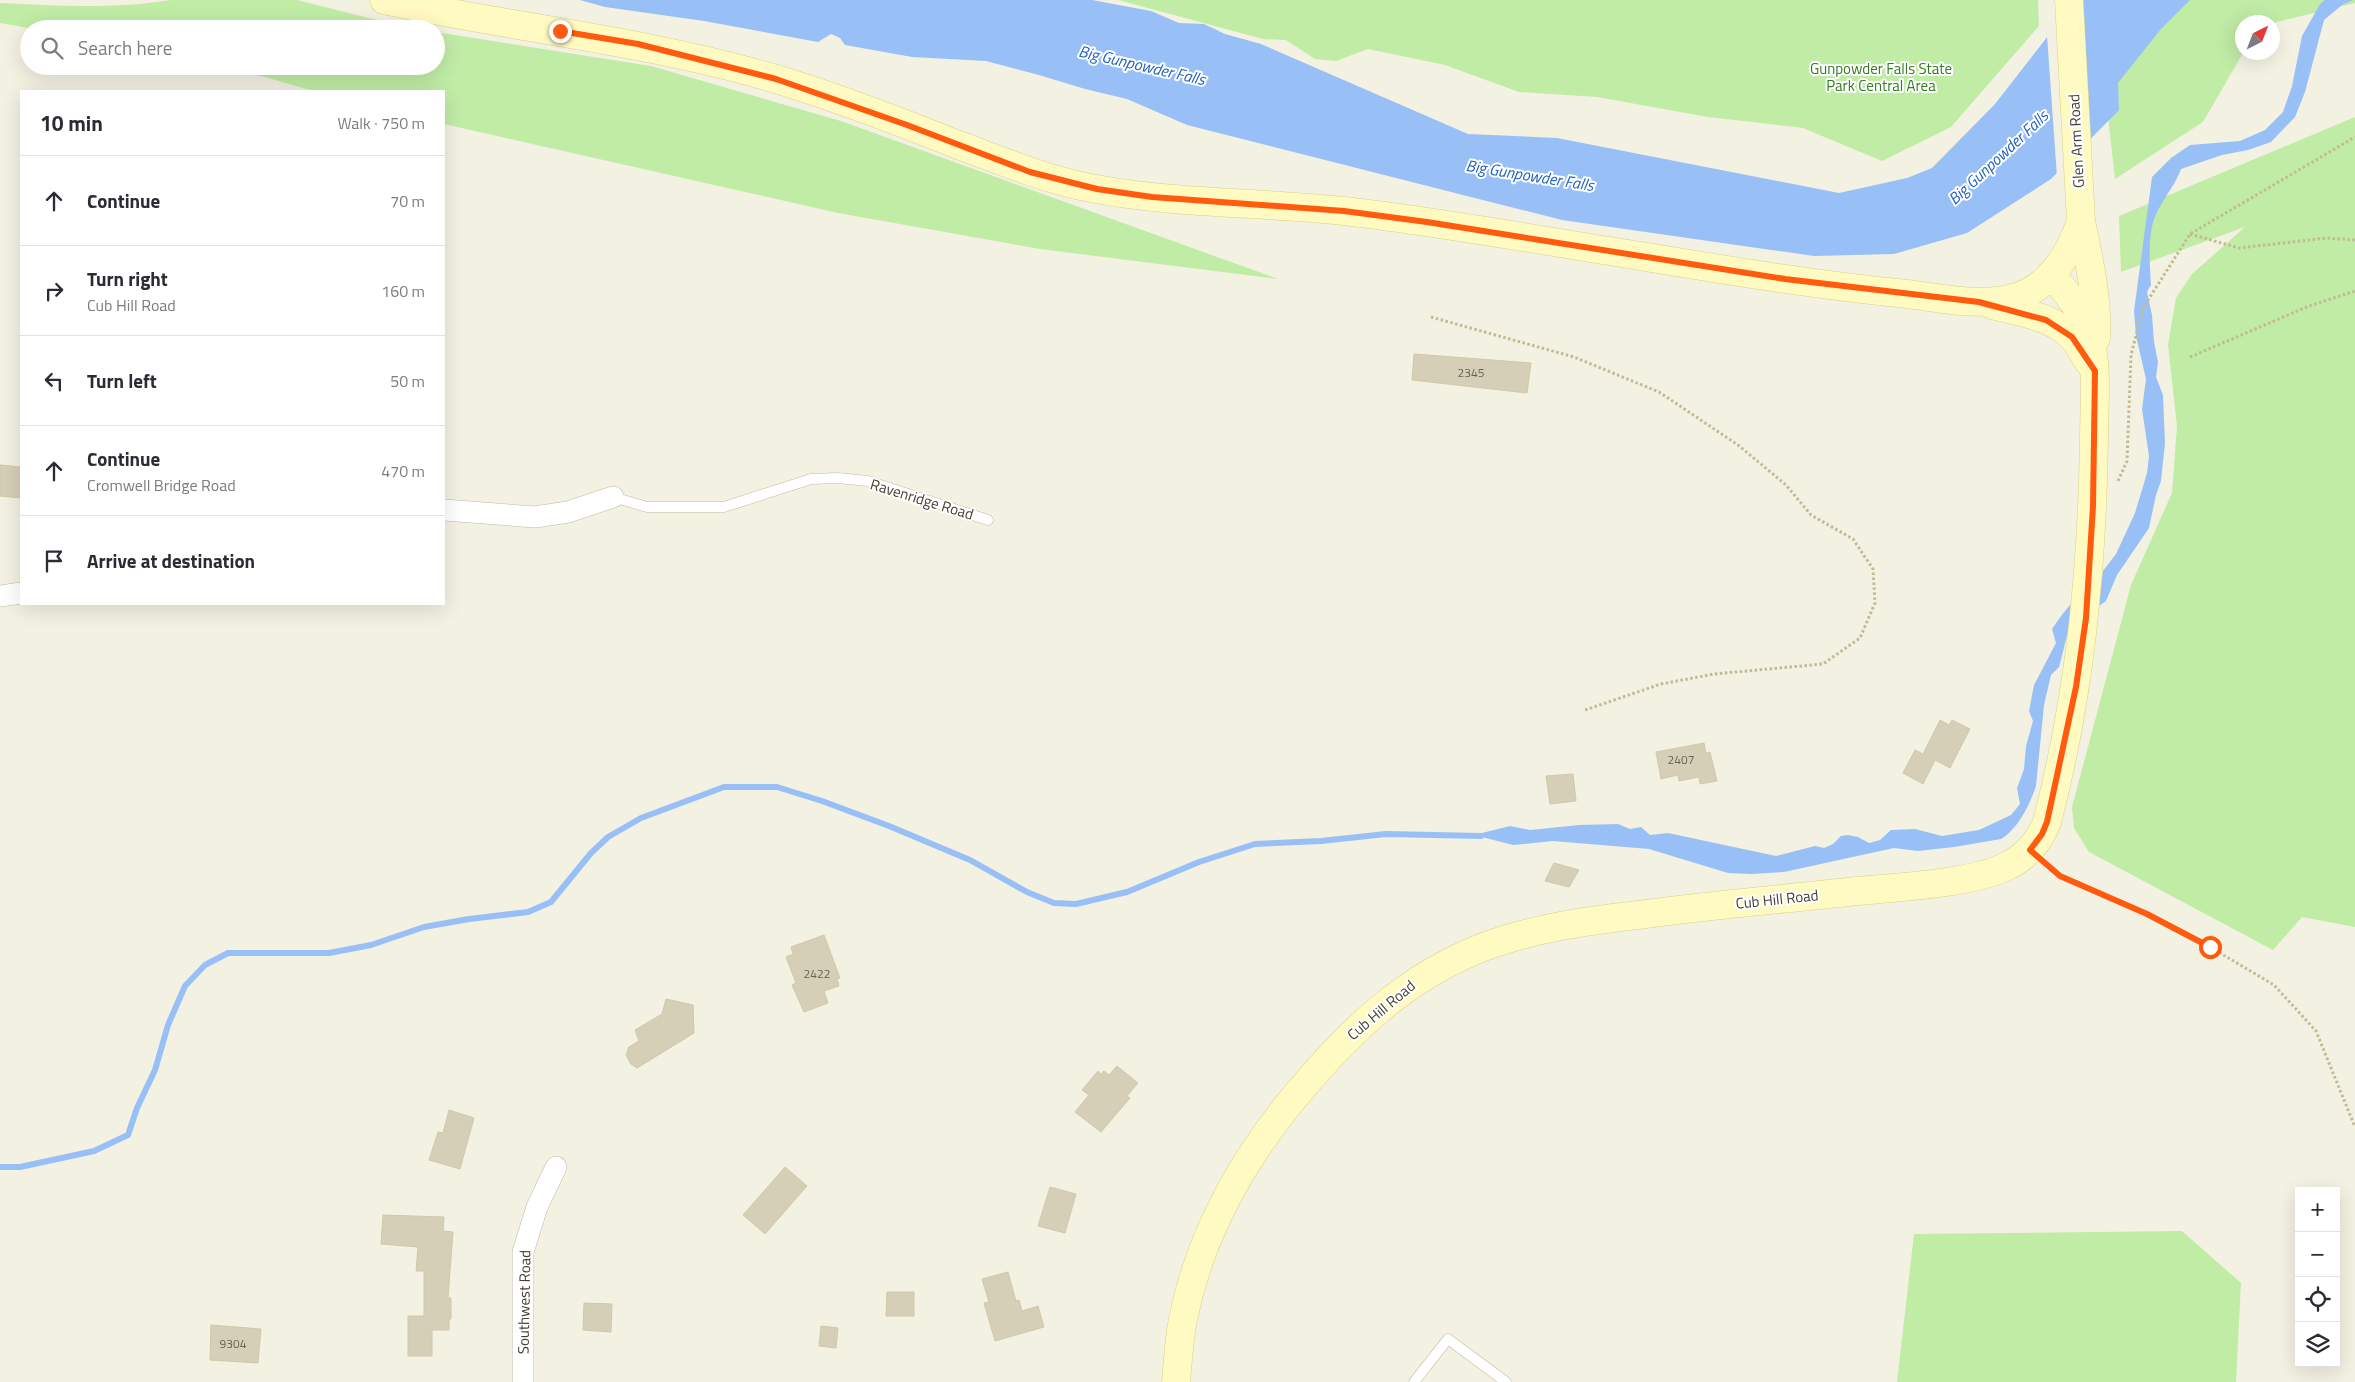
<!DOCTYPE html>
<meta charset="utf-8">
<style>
:root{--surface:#fff;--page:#f7f7f7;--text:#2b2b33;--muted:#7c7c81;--line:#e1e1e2}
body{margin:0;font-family:"Titillium Web",sans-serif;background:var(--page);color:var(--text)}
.controls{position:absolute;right:15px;bottom:15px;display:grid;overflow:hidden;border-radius:0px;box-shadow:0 5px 20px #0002}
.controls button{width:45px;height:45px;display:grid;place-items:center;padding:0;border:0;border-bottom:1px solid var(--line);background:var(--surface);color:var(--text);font:25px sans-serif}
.compass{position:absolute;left:2235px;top:15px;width:45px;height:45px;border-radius:50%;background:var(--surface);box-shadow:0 5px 20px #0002;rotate:42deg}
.stop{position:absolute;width:15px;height:15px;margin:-11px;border:4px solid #ff5a0e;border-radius:50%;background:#fff}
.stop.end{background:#ff5a0e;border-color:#fff;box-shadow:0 1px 5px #0008}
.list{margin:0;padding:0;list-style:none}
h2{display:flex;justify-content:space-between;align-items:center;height:65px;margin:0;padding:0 20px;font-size:21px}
h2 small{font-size:16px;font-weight:400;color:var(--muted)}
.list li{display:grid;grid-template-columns:32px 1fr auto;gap:15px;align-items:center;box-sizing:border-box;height:90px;padding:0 20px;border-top:1px solid var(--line)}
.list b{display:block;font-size:19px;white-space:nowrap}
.list p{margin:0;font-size:16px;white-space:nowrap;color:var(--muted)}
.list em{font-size:16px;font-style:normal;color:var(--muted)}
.icon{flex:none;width:28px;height:28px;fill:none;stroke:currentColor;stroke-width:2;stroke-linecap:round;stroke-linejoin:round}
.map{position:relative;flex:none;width:2355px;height:1382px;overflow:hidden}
.search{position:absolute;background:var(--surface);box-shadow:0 5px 20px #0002;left:20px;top:20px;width:425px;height:55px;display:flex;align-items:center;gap:12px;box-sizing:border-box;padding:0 18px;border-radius:28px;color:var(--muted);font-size:19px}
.panel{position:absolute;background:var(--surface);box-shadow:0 5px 20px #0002;left:20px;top:90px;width:425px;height:515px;border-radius:0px}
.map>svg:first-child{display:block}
</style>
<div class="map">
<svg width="2355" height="1382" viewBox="0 0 2355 1382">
<rect width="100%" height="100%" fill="#f3f1e2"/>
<path fill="#c1eca6" d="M171,0H297L413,29H34L0,23V3C58,6 114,9 171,0Z
M1118,0H2038L2039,26L1951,127L1882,161L1803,128L1708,117L1597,97L1519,92L1445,65L1368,49L1336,61L1315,59L1286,40L1263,39Z
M2095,0H2355V3L2273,23L2242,22L2243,53L2203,122L2115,179Z
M436,32L651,66L841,121L1278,279L1040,249L838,213L444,124V91H313L265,77L212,66H436Z
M2355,117V927L2302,917L2273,950L2089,852L2074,828L2072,807L2131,585L2172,493L2177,426L2168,345L2176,298L2192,274L2245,227L2121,272L2119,216Z
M2182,1231L2241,1283L2236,1382H1897L1914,1234Z"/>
<path fill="#98c0f7" d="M580,0H1092L1151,11L1179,23L1204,24L1225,34L1261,44L1468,134L1557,138L1839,193L1907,178L1932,168L1995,104L2076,0H2190L2161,29L2118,83L2119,110L2051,179L1967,233L1894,254L1814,256L1562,220L1187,125L1127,99L1085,89L1039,75L986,61L912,57L845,45L840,38L831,34L818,42L704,21L605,7Z
M2325,0H2353L2342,5L2324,20L2305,92L2295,117L2271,142L2248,150L2222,155L2181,169C2174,189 2156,206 2152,227C2148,245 2150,267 2151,285L2147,292L2152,315L2154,342L2158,362L2156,377L2163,395L2165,443L2161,481L2156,495L2149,528L2117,575L2106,601L2069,628L2059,667L2051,675L2044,705L2036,786C2030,804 2018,829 2001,839L1954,847L1918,851L1894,848L1784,872L1751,874L1728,873L1649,849L1553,841L1513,845L1474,835L1510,826L1530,830L1579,825L1618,824L1630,829L1641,827L1650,835L1668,833L1776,856L1815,846L1824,848L1833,844L1841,836L1848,835L1858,837L1869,843L1880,840L1891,830L1915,829L1942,836L1979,830L2011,815L2020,804L2017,788L2024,769L2026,746L2033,721L2029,711L2034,685L2056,643L2052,629C2071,602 2071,601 2101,588L2103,571L2116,554L2135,513L2147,473L2149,456L2142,409L2146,379L2136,336L2134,311L2152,177L2171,158L2190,145L2240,141L2265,130L2283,112L2292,86L2302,36L2320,4Z"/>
<path fill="#f3f1e2" d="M2073,0H2083L2091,142L2057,177L2047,35Z"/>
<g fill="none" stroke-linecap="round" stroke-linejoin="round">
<path stroke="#98c0f7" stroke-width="6" d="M0,1167H20L94,1151L128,1135L137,1108L155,1070L168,1025L185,986L205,965L228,953H329L371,945L424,927L469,919L528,912L551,902L591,853L608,837L641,818L724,787H777L822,801L889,826L970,860L1027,892L1054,903L1076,904L1127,892L1199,862L1255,844L1321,841L1386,834L1481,836"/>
</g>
<path fill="#d5cfb7" stroke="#d1c8a9" d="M1414,354L1531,363L1527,393L1412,380Z
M0,465L21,467V498L0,496Z
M1940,720L1949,725L1952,720L1970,729L1950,768L1935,760L1923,784L1903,773L1915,750L1923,754Z
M1704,743L1706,753L1710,752L1717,781L1700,784L1699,777L1679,781L1678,775L1661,779L1656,752Z
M1573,774L1576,801L1550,804L1546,776Z
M1554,863L1579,870L1569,887L1545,881Z
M824,935L840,978L837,979L839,986L824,991L828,1003L804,1012L792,985L796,983L786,957L793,954L791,947Z
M666,999L693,1005L694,1033L637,1068L631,1064L626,1055L629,1047L639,1041L635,1030L662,1014Z
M1117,1066L1138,1083L1127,1096L1130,1098L1101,1132L1075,1112L1089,1095L1082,1090L1098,1071L1101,1074L1104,1071L1109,1075Z
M449,1110L474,1118L460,1169L429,1160L438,1132L443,1133Z
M785,1167L807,1186L765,1234L743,1215Z
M1050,1187L1076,1194L1065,1233L1038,1226Z
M383,1215L444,1217L443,1231L453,1232L448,1298H451V1319H449V1330H432V1356H408V1316H424V1271H416L418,1247L381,1244Z
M1008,1272L1016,1301L1019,1300L1022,1311L1038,1306L1044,1327L995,1341L984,1303L989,1302L982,1279Z
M887,1292H914V1316H886Z
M584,1303L612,1304L611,1332L583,1330Z
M211,1325L261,1329L258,1363L210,1360Z
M821,1326L838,1328L836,1348L819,1346Z"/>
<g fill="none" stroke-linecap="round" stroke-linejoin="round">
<g stroke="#bfbba4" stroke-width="11">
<path id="lane" d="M613,497L647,507H724L811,479L837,478L868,481L988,520
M1414,1382L1448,1339L1506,1382"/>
</g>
<g stroke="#bfbba4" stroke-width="22">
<path id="street" d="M444,510L535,517L568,512L613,497
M0,596L21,593
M523,1382V1252L537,1207L556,1167"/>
</g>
<g stroke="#d7d18d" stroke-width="29">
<path id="secondary" d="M384,0C515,28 648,41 776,79C839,98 900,122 961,146C1005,162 1049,181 1096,189C1177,204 1261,202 1344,211C1441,222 1538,240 1634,255C1725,270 1815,285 1907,294C1941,298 1979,307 2013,298C2049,289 2070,254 2081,221L2069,0
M2081,221C2089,260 2098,299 2096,338
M1992,305C2018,312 2053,316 2072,337C2079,344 2084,355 2090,364
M1176,1382C1178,1361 1179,1339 1183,1319C1200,1234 1242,1160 1297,1094C1351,1030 1405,977 1486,946C1535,928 1586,921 1638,915C1711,905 1784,899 1857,891C1898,887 1969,884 2005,867C2025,858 2039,842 2047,822C2080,695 2092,571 2094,440C2094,403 2099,362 2087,327C2080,307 2064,290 2051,274"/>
</g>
<path stroke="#c2ba94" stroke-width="3" stroke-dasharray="2.5 2.5" stroke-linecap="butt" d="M2190,234L2239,248L2327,238L2355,240
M1431,317L1574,357L1659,392L1738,445L1786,485L1811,515L1853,539L1873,569L1875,603L1860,638L1823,664L1714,674L1661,684L1585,710
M2190,357L2309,306L2355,291
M2118,481L2127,461L2131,355L2143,308L2190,234L2355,137
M2046,864L2060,876L2147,914L2210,947L2274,985L2316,1031L2355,1127"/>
<use href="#lane" stroke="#fff" stroke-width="10"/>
<use href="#street" stroke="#fff" stroke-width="21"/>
<use href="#secondary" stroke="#fffac1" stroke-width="28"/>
</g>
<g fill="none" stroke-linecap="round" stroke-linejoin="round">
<path stroke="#ff5a0e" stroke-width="6" d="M560,31L638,44L776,79L907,125L1030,172L1097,189L1152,197L1344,211L1427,222L1785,279L1979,302L2046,320L2072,337L2095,371L2093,506L2086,618L2076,687L2047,822L2042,834L2030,850L2060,876L2147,914L2210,947"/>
</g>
<g text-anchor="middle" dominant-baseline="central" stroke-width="4" stroke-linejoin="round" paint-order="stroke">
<g font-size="12" fill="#696453">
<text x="1471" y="372">2345</text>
<text x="1681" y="759">2407</text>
<text x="817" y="973">2422</text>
<text x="233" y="1343">9304</text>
</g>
<g font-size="15" fill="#347c21" stroke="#fff">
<text x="1881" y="68">Gunpowder Falls State<tspan x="1881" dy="17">Park Central Area</tspan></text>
</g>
<g font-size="15" fill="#454132" stroke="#fff">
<text transform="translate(2076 141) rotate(-93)">Glen Arm Road</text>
<text transform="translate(922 499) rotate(17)">Ravenridge Road</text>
<text transform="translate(1777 899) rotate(-6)">Cub Hill Road</text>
<text transform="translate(1381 1010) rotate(-40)">Cub Hill Road</text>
<text transform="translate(524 1302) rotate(-89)">Southwest Road</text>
</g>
<g font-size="16" font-style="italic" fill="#2261bb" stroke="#fff">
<text transform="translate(1142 65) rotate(13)">Big Gunpowder Falls</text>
<text transform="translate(1998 157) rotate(-43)">Big Gunpowder Falls</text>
<text transform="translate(1530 175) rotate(9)">Big Gunpowder Falls</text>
</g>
</g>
</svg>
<div class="controls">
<button>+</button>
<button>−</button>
<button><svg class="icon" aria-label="locate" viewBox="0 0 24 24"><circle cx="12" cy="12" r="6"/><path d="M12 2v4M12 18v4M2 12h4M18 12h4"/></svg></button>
<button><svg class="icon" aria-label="layers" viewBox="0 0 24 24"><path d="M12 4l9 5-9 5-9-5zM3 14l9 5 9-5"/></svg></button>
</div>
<svg class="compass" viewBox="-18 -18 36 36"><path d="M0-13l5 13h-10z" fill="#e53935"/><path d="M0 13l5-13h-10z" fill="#7c7c81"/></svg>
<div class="stop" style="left:2210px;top:947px"></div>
<div class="stop end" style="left:560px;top:31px"></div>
<div class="search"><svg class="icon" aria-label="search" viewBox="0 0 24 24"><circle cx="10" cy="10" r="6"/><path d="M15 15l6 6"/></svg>Search here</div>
<section class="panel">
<h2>10 min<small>Walk · 750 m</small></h2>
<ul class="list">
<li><svg class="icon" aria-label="ahead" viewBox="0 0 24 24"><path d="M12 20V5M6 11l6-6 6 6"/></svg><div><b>Continue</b></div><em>70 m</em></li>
<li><svg class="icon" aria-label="right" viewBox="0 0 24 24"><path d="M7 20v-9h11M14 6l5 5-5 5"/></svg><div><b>Turn right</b><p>Cub Hill Road</p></div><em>160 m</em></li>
<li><svg class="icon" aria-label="left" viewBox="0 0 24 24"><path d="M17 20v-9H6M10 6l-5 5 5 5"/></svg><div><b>Turn left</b></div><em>50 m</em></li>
<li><svg class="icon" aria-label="ahead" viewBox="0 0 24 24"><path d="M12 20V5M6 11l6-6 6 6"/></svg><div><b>Continue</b><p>Cromwell Bridge Road</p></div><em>470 m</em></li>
<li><svg class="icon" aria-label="arrive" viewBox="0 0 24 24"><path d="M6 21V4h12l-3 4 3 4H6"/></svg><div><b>Arrive at destination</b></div></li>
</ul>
</section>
</div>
